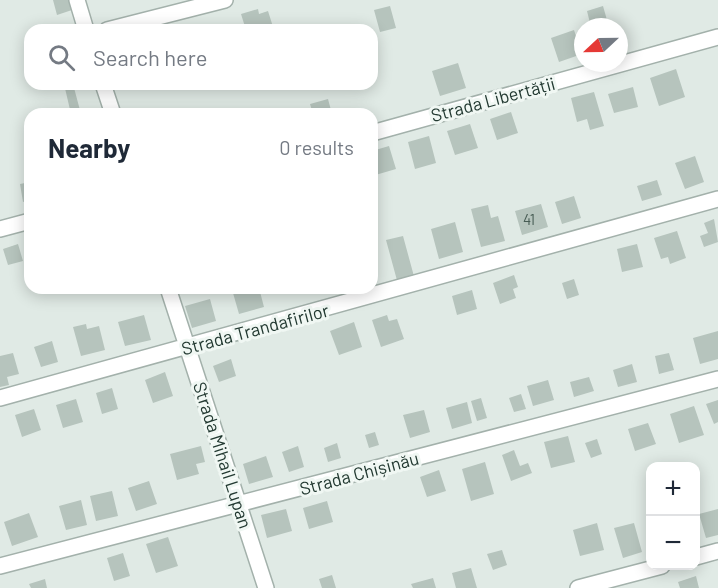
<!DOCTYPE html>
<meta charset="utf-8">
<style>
:root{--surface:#fff;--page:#f6f6f7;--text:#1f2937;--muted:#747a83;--line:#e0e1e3}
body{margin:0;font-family:Barlow,sans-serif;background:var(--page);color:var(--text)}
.controls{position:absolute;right:18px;bottom:18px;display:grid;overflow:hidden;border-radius:12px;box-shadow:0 3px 15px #0003}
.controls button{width:54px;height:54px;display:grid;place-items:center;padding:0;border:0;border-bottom:2px solid var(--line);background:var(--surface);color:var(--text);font:30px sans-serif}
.compass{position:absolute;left:574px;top:18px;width:54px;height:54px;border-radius:50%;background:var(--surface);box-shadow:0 3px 15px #0003;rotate:248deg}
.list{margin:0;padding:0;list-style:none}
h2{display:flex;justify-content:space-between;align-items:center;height:78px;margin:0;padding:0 24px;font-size:26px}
h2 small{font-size:20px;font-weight:400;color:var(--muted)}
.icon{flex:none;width:33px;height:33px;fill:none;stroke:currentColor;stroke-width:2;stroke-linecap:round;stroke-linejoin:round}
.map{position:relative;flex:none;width:718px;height:588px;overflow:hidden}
.search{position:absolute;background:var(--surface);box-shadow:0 3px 15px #0003;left:24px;top:24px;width:354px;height:66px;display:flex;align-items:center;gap:15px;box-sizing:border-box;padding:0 21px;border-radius:18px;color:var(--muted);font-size:22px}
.panel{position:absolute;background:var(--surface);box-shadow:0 3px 15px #0003;left:24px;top:108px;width:354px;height:186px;border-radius:18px}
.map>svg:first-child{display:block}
</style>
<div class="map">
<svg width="718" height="588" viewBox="0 0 718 588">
<rect width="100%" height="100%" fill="#e0eae5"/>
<path fill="#b6c4bd" d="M53,0H69L72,10L57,15Z
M390,6L396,28L380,32L374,10Z
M603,6L609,27H591L587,11Z
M258,9L259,14L268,11L274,30H246L241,14Z
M574,30L582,54L559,62L551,38Z
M458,63L466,88L440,96L432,71Z
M676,69L685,97L659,106L650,78Z
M64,84H73L81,114H71Z
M633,87L638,107L614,113L608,94Z
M594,92L604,126L590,130L587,119L577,122L571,98Z
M328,99L332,114H313L310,104Z
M511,112L518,133L497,140L490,119Z
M470,124L478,148L455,155L447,131Z
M429,136L436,163L415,169L408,142Z
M389,146L396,169L372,176V151Z
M695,156L704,182L685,189L675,163Z
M657,180L662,195L642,201L637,186Z
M30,182V200L23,202L20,184Z
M574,196L581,218L562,224L555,202Z
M541,204L548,227L522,235L515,211Z
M488,205L491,218L498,216L505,241L481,247L471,209Z
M714,219L718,242L704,247L700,236L708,233L704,223Z
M455,222L463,252L439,259L431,229Z
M677,231L686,258L670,264L668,257L661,259L654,238Z
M403,236L415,280L398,284L386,240Z
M18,244L23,261L8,265L3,249Z
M637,244L643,267L622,272L617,249Z
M514,275L518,287L513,289L516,298L500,304L493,283Z
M574,279L579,295L567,299L562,283Z
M252,288H259L264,307L239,314L233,293Z
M472,290L477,309L457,315L452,296Z
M210,299L216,321L192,328L185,306Z
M144,315L151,340L125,346L118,322Z
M387,315L389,321L397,319L404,339L381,347L372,320Z
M354,322L362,347L339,355L330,331Z
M86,324L87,329L99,326L105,350L81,356L73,327Z
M718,331V359L700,364L693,338Z
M52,341L58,362L41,367L34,347Z
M13,353L19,374L7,377L9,385L0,387V356Z
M669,353L674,370L659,374L655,356Z
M231,359L236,376L219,382L213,366Z
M632,364L637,382L618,387L613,370Z
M165,372L173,396L153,403L145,380Z
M589,377L594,391L574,397L570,382Z
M548,380L554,400L533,406L527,386Z
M112,388L118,409L102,414L96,393Z
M521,394L526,409L514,412L509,398Z
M481,398L487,418L477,421L471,401Z
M76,399L83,422L63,428L56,405Z
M718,400V422L714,424L706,404Z
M467,402L472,423L452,429L446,408Z
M694,406L704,435L679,443L670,414Z
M34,409L41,430L22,437L15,415Z
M424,410L430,432L410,438L403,415Z
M648,423L656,444L635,451L628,429Z
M375,432L379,445L369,448L365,435Z
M568,436L575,462L551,468L544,442Z
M597,439L602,454L591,458L585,443Z
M337,443L341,458L328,462L324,448Z
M201,446L205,462L196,464L199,474L177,480L170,454Z
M298,446L304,467L289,472L282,452Z
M514,450L520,466L528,463L532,473L511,481L502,455Z
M266,456L273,477L249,484L243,464Z
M485,462L494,494L471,501L462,469Z
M439,470L446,491L427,497L420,477Z
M149,481L157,504L136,511L128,488Z
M112,491L118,516L96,521L90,496Z
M81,500L87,525L66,530L59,506Z
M327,501L333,522L309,529L303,508Z
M286,509L292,531L267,538L261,515Z
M718,509V535L706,538L699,514Z
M29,513L38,537L12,546L4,522Z
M597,523L604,550L580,556L573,530Z
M634,523L642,552L623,558L614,528Z
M168,537L178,566L156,573L146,544Z
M502,550L507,565L493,570L487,554Z
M123,553L130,576L114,581L107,558Z
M471,568L477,588H456L452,573Z
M332,575L336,588H322L319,579Z
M696,576L699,588H680L678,582Z
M433,578L436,588H413L411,584Z
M45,579L47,588H31L29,584Z"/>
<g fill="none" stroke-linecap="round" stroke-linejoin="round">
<g stroke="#a3b1ab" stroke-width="18">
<path id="minor" d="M77,0L86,30
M107,30L225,0
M103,84L113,114
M372,133L718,37
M0,229L30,221
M168,288L266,588
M0,398L718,199
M696,557L718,551
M0,566L718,379
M578,588L662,566"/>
</g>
<use href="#minor" stroke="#fff" stroke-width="15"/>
</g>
<g text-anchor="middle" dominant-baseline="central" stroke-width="6" stroke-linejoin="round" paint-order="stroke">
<g font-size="15" fill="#475c54">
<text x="529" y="219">41</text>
</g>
<g font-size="18" fill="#223931" stroke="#f0f7f3">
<text transform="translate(493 99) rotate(-15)">Strada Libertății</text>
<text transform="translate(255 329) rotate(-15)">Strada Trandafirilor</text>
<text transform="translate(223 455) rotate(72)">Strada Mihail Lupan</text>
<text transform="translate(359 473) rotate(-15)">Strada Chișinău</text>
</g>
</g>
</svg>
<div class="controls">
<button>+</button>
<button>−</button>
</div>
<svg class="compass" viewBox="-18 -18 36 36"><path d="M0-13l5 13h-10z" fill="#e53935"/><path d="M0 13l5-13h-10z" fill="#747a83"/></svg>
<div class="search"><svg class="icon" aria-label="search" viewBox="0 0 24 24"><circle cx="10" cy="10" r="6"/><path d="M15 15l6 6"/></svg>Search here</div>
<section class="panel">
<h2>Nearby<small>0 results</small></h2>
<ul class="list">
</ul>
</section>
</div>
